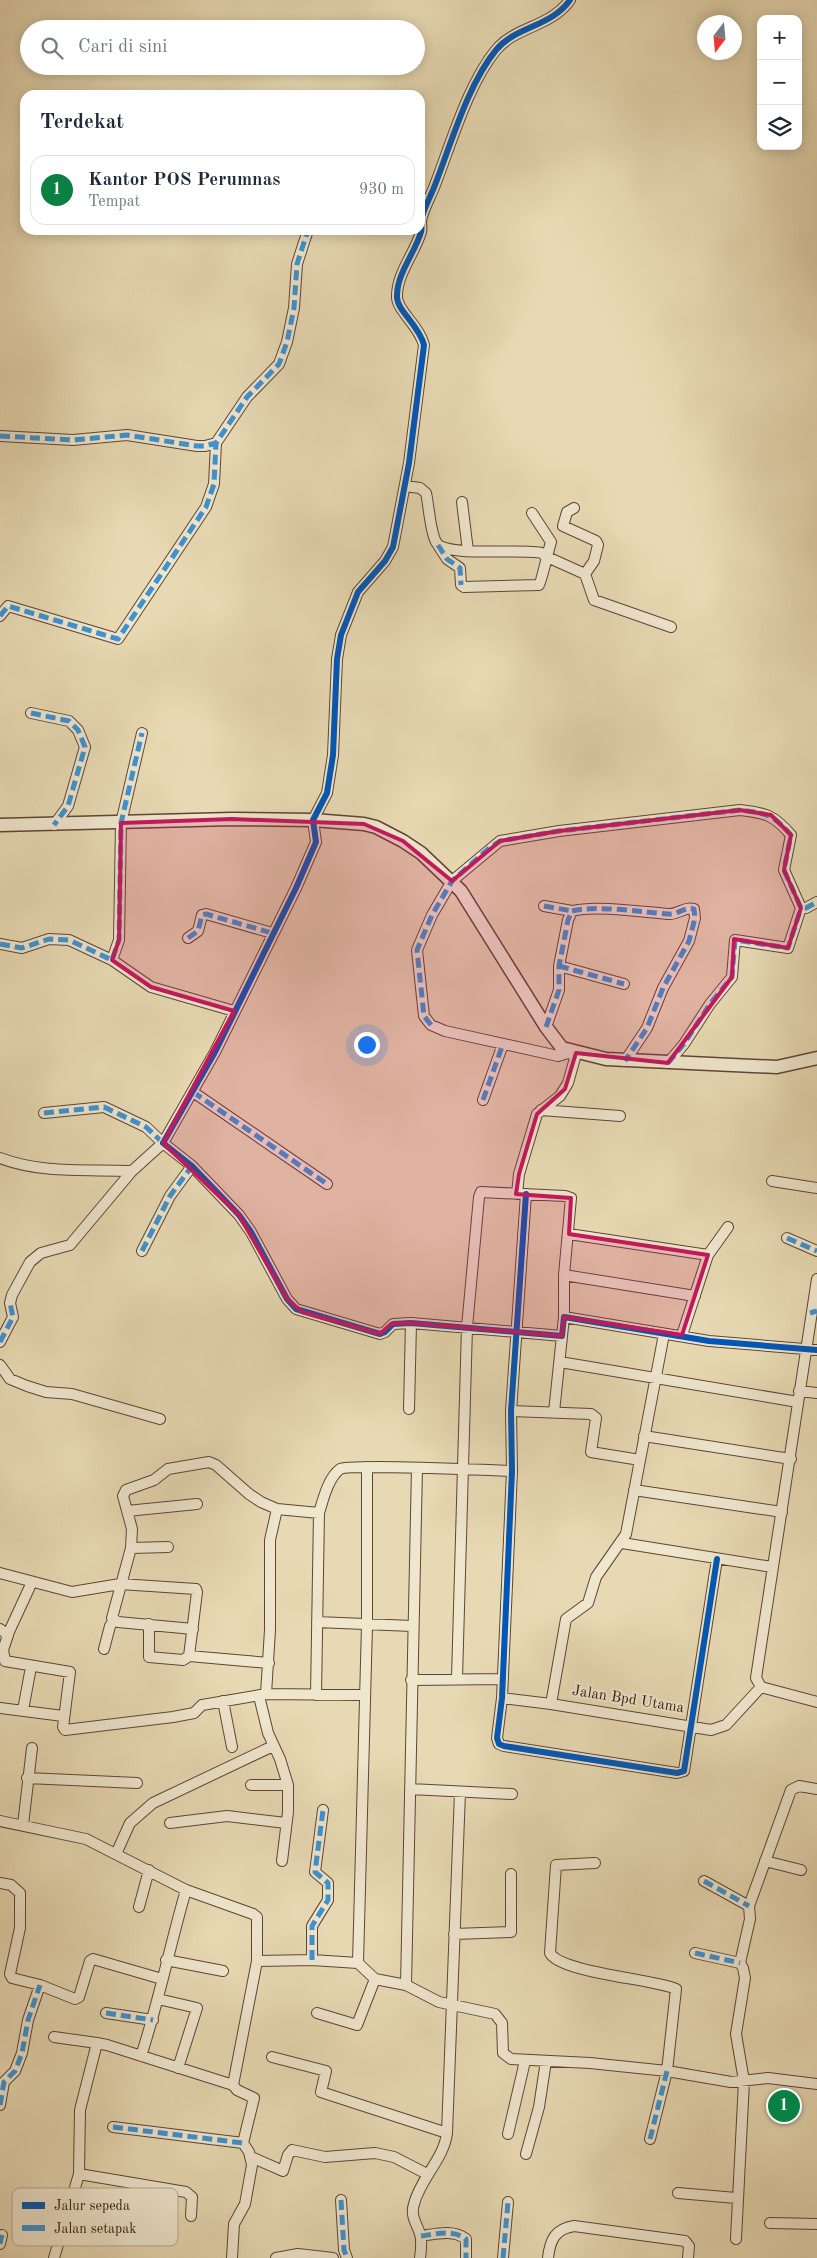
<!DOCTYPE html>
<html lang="id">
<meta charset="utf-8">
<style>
:root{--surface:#fff;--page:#f2f2f3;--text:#1f2937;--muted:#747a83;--line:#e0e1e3;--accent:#0b8043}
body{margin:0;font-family:"Old Standard TT",serif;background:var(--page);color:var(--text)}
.controls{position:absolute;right:15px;top:15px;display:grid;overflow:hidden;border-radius:10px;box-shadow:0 2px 12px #0003}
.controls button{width:45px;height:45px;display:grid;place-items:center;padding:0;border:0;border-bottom:1px solid var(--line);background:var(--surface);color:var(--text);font:25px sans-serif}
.compass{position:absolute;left:697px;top:15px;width:45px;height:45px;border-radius:50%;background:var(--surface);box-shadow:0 2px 12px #0003;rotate:196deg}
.you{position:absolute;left:366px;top:1044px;width:18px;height:18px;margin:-12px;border:4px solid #fff;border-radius:50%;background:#1a73e8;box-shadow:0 0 0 8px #1a73e833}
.badge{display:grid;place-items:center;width:32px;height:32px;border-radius:50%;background:var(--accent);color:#fff;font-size:16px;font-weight:700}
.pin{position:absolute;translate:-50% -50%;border:2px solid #fff;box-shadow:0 1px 5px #0006}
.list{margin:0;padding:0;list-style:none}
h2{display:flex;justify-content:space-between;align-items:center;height:65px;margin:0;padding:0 20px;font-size:21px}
h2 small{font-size:16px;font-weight:400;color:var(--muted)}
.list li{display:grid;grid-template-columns:32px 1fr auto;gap:15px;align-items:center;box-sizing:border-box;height:70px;margin:0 10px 10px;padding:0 10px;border:1px solid var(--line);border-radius:15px}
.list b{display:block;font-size:19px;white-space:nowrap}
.list p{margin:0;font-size:16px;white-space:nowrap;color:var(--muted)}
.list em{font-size:16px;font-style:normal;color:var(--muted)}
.icon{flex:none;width:28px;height:28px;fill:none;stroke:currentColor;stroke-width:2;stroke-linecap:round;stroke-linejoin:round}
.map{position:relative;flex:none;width:817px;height:2258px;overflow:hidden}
.search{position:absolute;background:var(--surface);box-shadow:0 2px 12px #0003;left:20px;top:20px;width:405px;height:55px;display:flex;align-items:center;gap:12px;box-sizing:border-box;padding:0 18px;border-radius:28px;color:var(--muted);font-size:19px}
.panel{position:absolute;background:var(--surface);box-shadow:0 2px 12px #0003;left:20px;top:90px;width:405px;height:145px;border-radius:15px}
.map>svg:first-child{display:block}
</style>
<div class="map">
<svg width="817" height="2258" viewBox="0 0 817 2258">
<rect width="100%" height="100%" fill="#e7d9b3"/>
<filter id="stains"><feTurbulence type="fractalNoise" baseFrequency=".004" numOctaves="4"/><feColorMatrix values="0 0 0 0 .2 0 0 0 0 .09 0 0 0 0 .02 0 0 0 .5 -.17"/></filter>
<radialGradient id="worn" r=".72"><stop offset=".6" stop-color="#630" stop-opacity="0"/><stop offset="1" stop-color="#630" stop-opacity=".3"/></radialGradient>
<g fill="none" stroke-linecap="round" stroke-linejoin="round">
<g stroke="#5e4534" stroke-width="12">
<path id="minor" d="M570,0C551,27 516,26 496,50C468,84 451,144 435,185C431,196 423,209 421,221C421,225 422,228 421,232C415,253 397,273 397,296C396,310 419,325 424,345L409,463L393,547L385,561L358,592L341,635L337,659L333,755L327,793L313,820L316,842L296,888L215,1052L163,1143L192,1166L239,1215L251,1232L287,1299L296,1309L380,1334L385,1332L393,1324L411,1323L562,1336L564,1317L709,1341L817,1350
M0,436L73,440L127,435L197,446H205L216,443L247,397L279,364L287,342L294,308L297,264L308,230
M405,486L420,488L426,493C429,506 430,531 436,542C444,558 523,548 542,553L545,556L585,574L594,600L671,627
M462,502L468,551
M574,508L567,512L563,526L596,541L598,545L594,561L585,574
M438,545L447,559L460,568L461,585L464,587L539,585C541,583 549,548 551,542L532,513
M0,616L8,606L118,639L206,507L214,484L216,443
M31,713L69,721L78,730L85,747L68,806L54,825
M544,906L572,911
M188,938L198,931L202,915L206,914L272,933
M0,944L22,948L49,939L69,940L112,960L151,987L234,1011
M112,960L119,940L121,823L142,733
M559,966L624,984
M546,1027L559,990V966L568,920L572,911C596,905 643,912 668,914C678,915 685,906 694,909L695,918L689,941L663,988L647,1028L625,1061
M562,1048L565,1054L558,1056L445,1031L431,1025L424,1016L417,950L432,915L452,881L500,841L559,831L740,810C766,813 774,815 791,835L784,870L801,908H806L817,902
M668,1063L684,1044L710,1004L732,977L735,940L788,948L801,908
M193,1092L327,1184
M483,1100L503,1044
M541,1110L620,1116
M0,1158C42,1174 87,1169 132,1171
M772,1181L817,1188
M517,1194L519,1174L537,1114L560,1096L568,1083L575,1058L568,1050
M526,1194L511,1411L512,1471L502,1698L497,1738L499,1744L504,1746L677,1773L684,1771L717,1559
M569,1234L708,1255
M787,1238L817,1251
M142,1251L170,1196L192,1166
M564,1275L695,1296
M817,1279L756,1678L761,1687L817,1702
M682,1335L708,1255L728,1227
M0,1342L13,1317L10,1303L12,1295L30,1262L41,1253L70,1245L132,1171L163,1143L146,1127L104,1107L44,1113
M560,1362L798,1402
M0,1365L10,1379L27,1386L46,1392L72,1394L160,1419
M799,1391L817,1393
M409,1409L411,1323
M511,1411L591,1414L596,1418L591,1452L640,1460
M554,1412L562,1336
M644,1436L791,1459
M634,1490L782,1512
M277,1509L270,1540V1630L266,1694L364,1695
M127,1511L197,1504
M622,1543L772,1567
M131,1548L168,1547
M0,1573L72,1592L120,1584L196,1589L197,1592L189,1656L269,1663
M317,1622L412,1626
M149,1624V1657L183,1660L189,1656
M0,1629L8,1635L3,1650L5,1661L70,1672L63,1727L65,1730L173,1717L194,1713L202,1705L266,1694
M193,1629L118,1622L112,1618L131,1548L132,1529L123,1496L126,1490L154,1480L168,1469L209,1462L216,1465L249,1494L261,1502L277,1509L319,1513
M8,1634L32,1582
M104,1649L110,1626L114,1620
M457,1678L467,1327L479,1197L481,1192L565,1196L571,1198L564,1275V1317
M411,1680L503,1679
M316,1695L319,1513C323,1500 328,1478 340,1469C348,1464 491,1470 512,1471
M259,1696L268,1733L280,1759L288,1785V1812L282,1861
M502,1698L551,1704L711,1730L726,1725L761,1687
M223,1701L232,1747
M551,1704L566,1619L588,1603L596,1577L626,1534L664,1334
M0,1708L63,1716
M23,1710L31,1667
M27,1778L137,1783
M251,1785H288
M410,1789L512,1794
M0,1821L86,1839L186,1890L253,1914L257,1917V1961L233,2085L237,2090L254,2098L243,2143L249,2152L252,2165L245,2204L234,2224L232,2258
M170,1823L227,1816L286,1823
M23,1825L32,1748
M116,1854L130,1823L153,1803L273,1746
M765,1861L801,1870
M595,1863L556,1865L550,1953C561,1973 654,1979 676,1989L667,2071L650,2139
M704,1881L749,1906
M0,1883L11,1885L20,1893V1928L10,1974L12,1978L40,1985L75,1999L79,1997L90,1961L93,1959L162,1979
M139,1907L149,1870
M454,1934L511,1932V1874
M695,1953L740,1963
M166,1960L223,1971
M312,1960V1926L328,1900V1883L315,1872L323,1810
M257,1961L312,1960L358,1963L375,1979L406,1985L439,2002L495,2014L502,2023L503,2053L511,2059L590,2063L667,2071L731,2082L768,2078L817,2084
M358,1963L367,1625V1467
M406,1985L417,1468
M158,1999L197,2008L178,2068
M106,2013L153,2020
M317,2013L357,2025L375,1979
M54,2037L97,2043
M141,2056C159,2001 170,1945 186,1890
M272,2057L326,2071L321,2092L447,2133
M0,2105L4,2082L15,2071L22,2053L28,2020L40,1985
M113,2127L243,2143
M508,2134L525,2061
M526,2154L539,2107L546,2061
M251,2157L283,2171L288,2155L292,2150L325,2157L375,2153L394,2157L427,2174
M79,2174L186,2192L192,2197L191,2216
M678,2193L736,2198
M341,2200L344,2250L347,2258
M770,2223L817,2224
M421,2236C436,2234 453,2229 466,2239V2258
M736,2239L744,2081L736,2034L745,1978L743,1968L740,1963L750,1919L749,1906L791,1790L799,1786L817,1789
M0,2244L2,2235
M54,2258L79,2174L80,2110L97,2043L107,2045L233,2085
M276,2258L298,2254L333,2258
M420,2258C421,2251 422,2241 420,2234C417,2224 410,2216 414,2204C420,2179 444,2159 447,2133L460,1792
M503,2258L508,2202
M548,2258C550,2240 555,2229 574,2226L685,2241L689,2246L688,2258"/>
</g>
<g stroke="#5e4534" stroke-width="15">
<path id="tertiary" d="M0,825L232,819L313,820L364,824L376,827L403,841L421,853L461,891L546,1027L562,1048L606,1059L777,1067L817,1058"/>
</g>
<use href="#minor" stroke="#efe6ce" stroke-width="10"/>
<use href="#tertiary" stroke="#efe6ce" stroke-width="12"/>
<path stroke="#3d93d2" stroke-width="5" stroke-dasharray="10 5" stroke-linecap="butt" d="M0,436L73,440L127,435L197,446H205L216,443L247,397L279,364L287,342L294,308L297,264L308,230
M438,545L447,559L460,568L461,585
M0,616L8,606L118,639L206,507L214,484L216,443
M31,713L69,721L78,730L85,747L68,806L54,825
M544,906L572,911
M188,938L198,931L202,915L206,914L272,933
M0,944L22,948L49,939L69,940L112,960L119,940L121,823L142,733
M559,966L624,984
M431,1025L424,1016L417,950L432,915L452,881L488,849L500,841L559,831L740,810C766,813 774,815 791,835L784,870L801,908H806L817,902
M546,1027L559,990V966L568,920L572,911C596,905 643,912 668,914C678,915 685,906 694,909L695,918L689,941L663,988L647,1028L625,1061
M668,1063L684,1044L710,1004L732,977L735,940L788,948L801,908
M193,1092L327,1184
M483,1100L503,1044
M44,1113L104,1107L146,1127L163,1143
M787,1238L817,1251
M142,1251L170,1196L192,1166
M810,1313L817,1311
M0,1342L13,1317L10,1303
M704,1881L749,1906
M695,1953L740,1963
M312,1960V1926L328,1900V1883L315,1872L323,1810
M106,2013L153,2020
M0,2105L4,2082L15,2071L22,2053L28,2020L40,1985
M113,2127L243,2143
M650,2139L667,2071
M341,2200L344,2250L347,2258
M421,2236C436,2234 453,2229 466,2239V2258
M0,2244L2,2235
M503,2258L508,2202"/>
<g stroke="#efe6ce" stroke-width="9">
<path id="cycleway" d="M570,0C551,27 516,26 496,50C468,84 451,144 435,185C431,196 423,209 421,221C421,225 422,228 421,232C415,253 397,273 397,296C396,310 419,325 424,345L409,463L393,547L385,561L358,592L341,635L337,659L333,755L327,793L313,820L316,842L296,888L215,1052L163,1143L192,1166L239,1215L251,1232L287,1299L296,1309L380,1334L385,1332L393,1324L411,1323L562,1336L564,1317L709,1341L817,1350
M526,1194L511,1411L512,1471L502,1698L497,1738L499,1744L504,1746L677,1773L684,1771L717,1559"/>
</g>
<use href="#cycleway" stroke="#0057b8" stroke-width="6"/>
</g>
<path fill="#c2185b" fill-opacity="0.2" stroke="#c2185b" stroke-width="4" stroke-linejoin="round" d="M740,810L771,815L791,835L784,870L801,908L788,948L734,939L732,977L668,1063L576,1053L565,1089L537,1114L519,1174L516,1194L571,1198L569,1234L708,1255L682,1335L564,1317L562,1336L411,1323L391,1324L380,1334L302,1312L287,1299L239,1215L163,1143L234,1011L151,987L112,960L119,940L121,823L232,819L364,824L403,841L452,881L500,841L559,831Z"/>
<g text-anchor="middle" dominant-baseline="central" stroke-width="4" stroke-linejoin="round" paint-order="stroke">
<g font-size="15" fill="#311409" stroke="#efe6ce">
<text transform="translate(628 1700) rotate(9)">Jalan Bpd Utama</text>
</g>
</g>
<rect x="12" y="2188" width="166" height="58" rx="8" fill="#efe6ce" stroke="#b6a793" stroke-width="1"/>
<rect x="22" y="2202" width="23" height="7" fill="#0057b8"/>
<rect x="22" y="2225" width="23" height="6" fill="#3d93d2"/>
<g font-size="14" fill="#311409">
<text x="54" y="2210">Jalur sepeda</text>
<text x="54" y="2233">Jalan setapak</text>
</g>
<rect width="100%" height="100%" filter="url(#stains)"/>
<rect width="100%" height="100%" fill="url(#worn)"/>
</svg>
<div class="controls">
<button>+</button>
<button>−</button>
<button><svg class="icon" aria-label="layers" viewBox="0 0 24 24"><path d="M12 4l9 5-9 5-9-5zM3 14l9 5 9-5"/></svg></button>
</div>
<svg class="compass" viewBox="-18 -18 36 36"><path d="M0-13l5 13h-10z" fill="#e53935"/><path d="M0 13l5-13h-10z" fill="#747a83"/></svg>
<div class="you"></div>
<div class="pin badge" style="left:784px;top:2106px">1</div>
<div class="search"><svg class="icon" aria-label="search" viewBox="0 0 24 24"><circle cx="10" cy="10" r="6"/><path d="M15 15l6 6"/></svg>Cari di sini</div>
<section class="panel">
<h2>Terdekat<small></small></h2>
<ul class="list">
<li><span class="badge">1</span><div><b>Kantor POS Perumnas</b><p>Tempat</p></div><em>930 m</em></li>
</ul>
</section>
</div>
